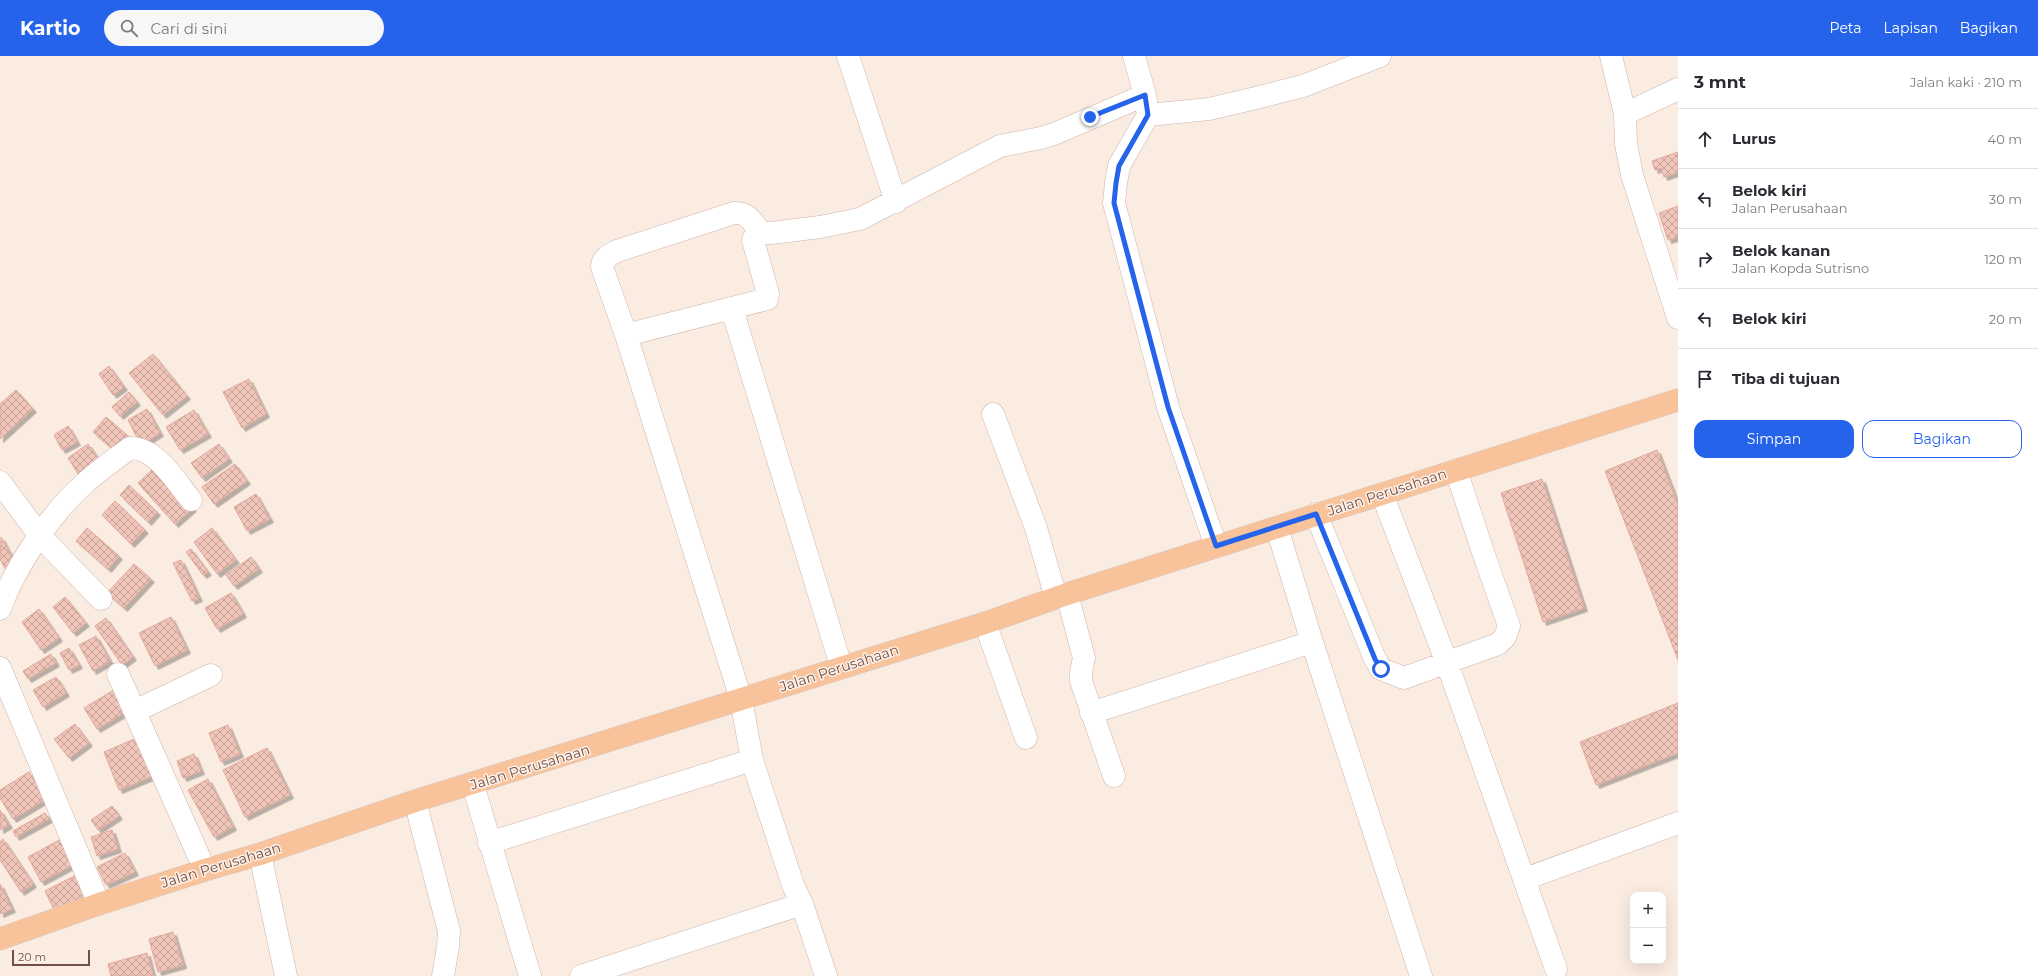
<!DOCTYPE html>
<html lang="id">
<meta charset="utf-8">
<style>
:root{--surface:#fff;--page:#f7f7f7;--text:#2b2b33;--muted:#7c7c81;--line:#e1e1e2;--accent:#2563eb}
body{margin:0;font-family:Montserrat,sans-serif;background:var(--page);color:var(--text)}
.controls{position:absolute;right:12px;bottom:12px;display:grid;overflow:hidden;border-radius:8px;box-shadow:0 4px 16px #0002}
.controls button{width:36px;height:36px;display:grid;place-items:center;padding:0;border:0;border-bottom:1px solid var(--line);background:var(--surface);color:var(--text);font:20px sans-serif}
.scale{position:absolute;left:12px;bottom:10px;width:78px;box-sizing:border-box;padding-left:4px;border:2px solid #714f49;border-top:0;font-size:11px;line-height:14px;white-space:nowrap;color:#714f49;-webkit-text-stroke:3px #fef1e7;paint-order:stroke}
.stop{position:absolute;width:12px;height:12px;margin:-9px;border:3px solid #2563eb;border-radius:50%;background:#fff}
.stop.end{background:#2563eb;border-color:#fff;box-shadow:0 1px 4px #0008}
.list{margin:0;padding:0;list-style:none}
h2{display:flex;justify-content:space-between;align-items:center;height:52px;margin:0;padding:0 16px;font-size:17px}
h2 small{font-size:13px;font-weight:400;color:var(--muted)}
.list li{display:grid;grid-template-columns:26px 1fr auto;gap:12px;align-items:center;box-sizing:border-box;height:60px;padding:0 16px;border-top:1px solid var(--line)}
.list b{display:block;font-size:15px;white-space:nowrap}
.list p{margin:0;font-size:13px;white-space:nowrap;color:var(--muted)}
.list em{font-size:13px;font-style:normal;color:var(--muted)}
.actions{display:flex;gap:8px;padding:12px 16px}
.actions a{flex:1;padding:9px 0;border:1px solid var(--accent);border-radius:12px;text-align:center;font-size:14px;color:var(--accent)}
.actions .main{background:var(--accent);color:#fff}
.icon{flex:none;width:22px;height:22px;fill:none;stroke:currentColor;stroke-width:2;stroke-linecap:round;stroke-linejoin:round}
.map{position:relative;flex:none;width:1678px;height:920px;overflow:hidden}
header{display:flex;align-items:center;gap:24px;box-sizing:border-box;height:56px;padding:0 20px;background:var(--accent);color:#fff}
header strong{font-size:19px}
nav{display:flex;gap:22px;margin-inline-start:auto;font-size:14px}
.search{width:280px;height:36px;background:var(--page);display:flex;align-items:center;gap:10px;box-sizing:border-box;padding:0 14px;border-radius:22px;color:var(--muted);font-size:15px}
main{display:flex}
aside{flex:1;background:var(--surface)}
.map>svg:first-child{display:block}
</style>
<header>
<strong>Kartio</strong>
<div class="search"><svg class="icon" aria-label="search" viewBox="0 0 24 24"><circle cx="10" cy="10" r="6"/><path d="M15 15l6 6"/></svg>Cari di sini</div>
<nav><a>Peta</a><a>Lapisan</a><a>Bagikan</a></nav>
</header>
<main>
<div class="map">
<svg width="1678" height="920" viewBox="0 0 1678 920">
<defs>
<pattern id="building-cross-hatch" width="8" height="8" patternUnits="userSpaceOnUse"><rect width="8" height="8" fill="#f0c5ba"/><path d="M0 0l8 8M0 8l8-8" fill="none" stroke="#c7a299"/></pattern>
<filter id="shadow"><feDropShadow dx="3.5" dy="3.5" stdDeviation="0" flood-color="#0004"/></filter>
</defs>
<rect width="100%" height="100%" fill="#fbece1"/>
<path fill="url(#building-cross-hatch)" stroke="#e2a89b" filter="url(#shadow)" d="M1678,96V116L1664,121L1661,112L1655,114L1652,105Z
M1678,150V181L1668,184L1659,157Z
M153,298L187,340L163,359L129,317Z
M109,310L124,331L113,339L99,318Z
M249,323L266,358L242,372L223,336Z
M16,334L33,353L0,383V348Z
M129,336L137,346L120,360L112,351Z
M147,353L160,377L141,389L128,364Z
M194,354L208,378L180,394L166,371Z
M106,361L127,379L114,394L93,376Z
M68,370L77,386L62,394L54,379Z
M88,388L101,407L80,421L68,402Z
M219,388L229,403L202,422L191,407Z
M1657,394L1678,449V604L1605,415Z
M235,408L247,425L214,448L202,431Z
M155,411L193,452L175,468L138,427Z
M1542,423L1584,552L1543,566L1501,437Z
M129,429L157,456L148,466L120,439Z
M256,438L270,463L247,475L234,451Z
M115,445L145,474L131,488L102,459Z
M87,472L119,500L108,513L76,485Z
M212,472L236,504L217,518L194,486Z
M1,481L17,511L7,516L0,503Z
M191,493L208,516L203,519L186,496Z
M251,501L259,513L234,530L226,519Z
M181,504L199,542L192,545L173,507Z
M134,508L151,523L124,552L107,537Z
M231,537L243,558L217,573L205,552Z
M65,541L86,567L73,577L53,551Z
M39,553L59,582L41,594L22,566Z
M171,561L187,594L155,610L139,577Z
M106,562L133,601L122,609L95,570Z
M96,580L110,605L93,615L79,589Z
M69,592L79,609L69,614L60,597Z
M51,598L56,607L28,623L23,615Z
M56,621L66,637L43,651L33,634Z
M117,632L129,654L97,673L84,652Z
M1678,647V697L1596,729L1580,686Z
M75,668L89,687L69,702L54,683Z
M228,669L240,698L221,706L209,677Z
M139,681L155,719L119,734L104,696Z
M267,692L290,739L245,761L223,714Z
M194,698L201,715L183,722L177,705Z
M29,716L46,743L13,763L0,742V734Z
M208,723L233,771L214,781L188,734Z
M112,750L119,760L98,774L91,764Z
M0,754L9,769L0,774Z
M45,757L49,763L16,781L13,775Z
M112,774L118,793L97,800L91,781Z
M63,782L76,807L41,826L28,801Z
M3,783L33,828L21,836L0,804V786Z
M125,797L135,816L106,829L97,811Z
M82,816L95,841L57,860L45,835Z
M0,828L12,853L0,858Z
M173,876L183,909L158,916L149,883Z
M147,897L153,920H111L108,908Z"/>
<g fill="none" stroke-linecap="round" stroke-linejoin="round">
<g stroke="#ceb4ac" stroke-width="23">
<path id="minor" d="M848,0L896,146
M1134,0L1145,39L1148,59L1119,110L1116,127L1114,147L1168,351L1216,490
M1611,0L1625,58L1626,88L1632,119L1678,262
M1625,58L1678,33
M1148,59L1209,53L1256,42L1303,30L1380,0
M760,176C752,165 748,156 734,157L617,195C610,199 602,202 602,211L626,279L741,643L752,704L793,829L802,848L826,920
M732,253L841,610
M626,279L767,243L768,238L753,184L756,178L760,176L771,177L820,171L860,163L1000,90L1041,82L1054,78L1145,39
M993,358L1036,472L1056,542
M0,426L40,480L101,543
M1382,438L1447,607L1556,913
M1316,458L1375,603L1381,613L1404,622L1498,588L1505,581L1509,570L1483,496L1456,414
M1277,472L1312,586L1421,920
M1067,538L1084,602L1081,616V625L1114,720
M0,553C15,511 50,458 84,428C98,415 114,404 130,392C156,391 176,426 191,444
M985,567L1026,682
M0,612L99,848
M118,618L205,814
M135,655L211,619
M1091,657L1312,586
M473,729L530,920
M415,745L449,875L448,891L443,920
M489,787L752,704
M260,798L286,920
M1525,823L1678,767
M581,920L802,848"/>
</g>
<g stroke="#d4cac8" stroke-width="23">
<path id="major" d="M0,883L99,848L205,814L260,798L415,745L985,567L1067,538L1678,344"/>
</g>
<use href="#minor" stroke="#fff" stroke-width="22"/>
<use href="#major" stroke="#f8c39b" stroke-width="22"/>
</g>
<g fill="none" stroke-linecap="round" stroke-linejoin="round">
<path stroke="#2563eb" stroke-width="5" d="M1090,61L1145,39L1148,59L1119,110L1116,127L1114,147L1168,351L1216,490L1316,458L1375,603L1381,613"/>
</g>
<g text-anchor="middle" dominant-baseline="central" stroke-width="3" stroke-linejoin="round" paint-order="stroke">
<g font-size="14" fill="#714f49" stroke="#fef1e7">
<text transform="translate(1387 436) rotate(-18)">Jalan Perusahaan</text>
<text transform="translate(839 612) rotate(-18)">Jalan Perusahaan</text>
<text transform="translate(530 711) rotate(-17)">Jalan Perusahaan</text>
<text transform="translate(221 809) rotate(-17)">Jalan Perusahaan</text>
</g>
</g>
</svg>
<div class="controls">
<button>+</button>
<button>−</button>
</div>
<div class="scale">20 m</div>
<div class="stop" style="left:1381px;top:613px"></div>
<div class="stop end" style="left:1090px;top:61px"></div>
</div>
<aside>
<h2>3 mnt<small>Jalan kaki · 210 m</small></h2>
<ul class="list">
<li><svg class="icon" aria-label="ahead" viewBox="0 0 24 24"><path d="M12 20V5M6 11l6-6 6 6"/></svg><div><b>Lurus</b></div><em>40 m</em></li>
<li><svg class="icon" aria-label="left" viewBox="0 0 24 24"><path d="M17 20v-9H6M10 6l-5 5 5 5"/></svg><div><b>Belok kiri</b><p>Jalan Perusahaan</p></div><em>30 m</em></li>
<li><svg class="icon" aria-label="right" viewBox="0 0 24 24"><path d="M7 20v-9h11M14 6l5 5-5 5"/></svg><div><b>Belok kanan</b><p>Jalan Kopda Sutrisno</p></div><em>120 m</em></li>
<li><svg class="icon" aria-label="left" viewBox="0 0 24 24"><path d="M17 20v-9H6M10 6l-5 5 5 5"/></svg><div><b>Belok kiri</b></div><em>20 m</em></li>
<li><svg class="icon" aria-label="arrive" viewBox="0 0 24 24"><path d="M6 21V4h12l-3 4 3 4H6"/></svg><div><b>Tiba di tujuan</b></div></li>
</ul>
<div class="actions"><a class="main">Simpan</a><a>Bagikan</a></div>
</aside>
</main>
